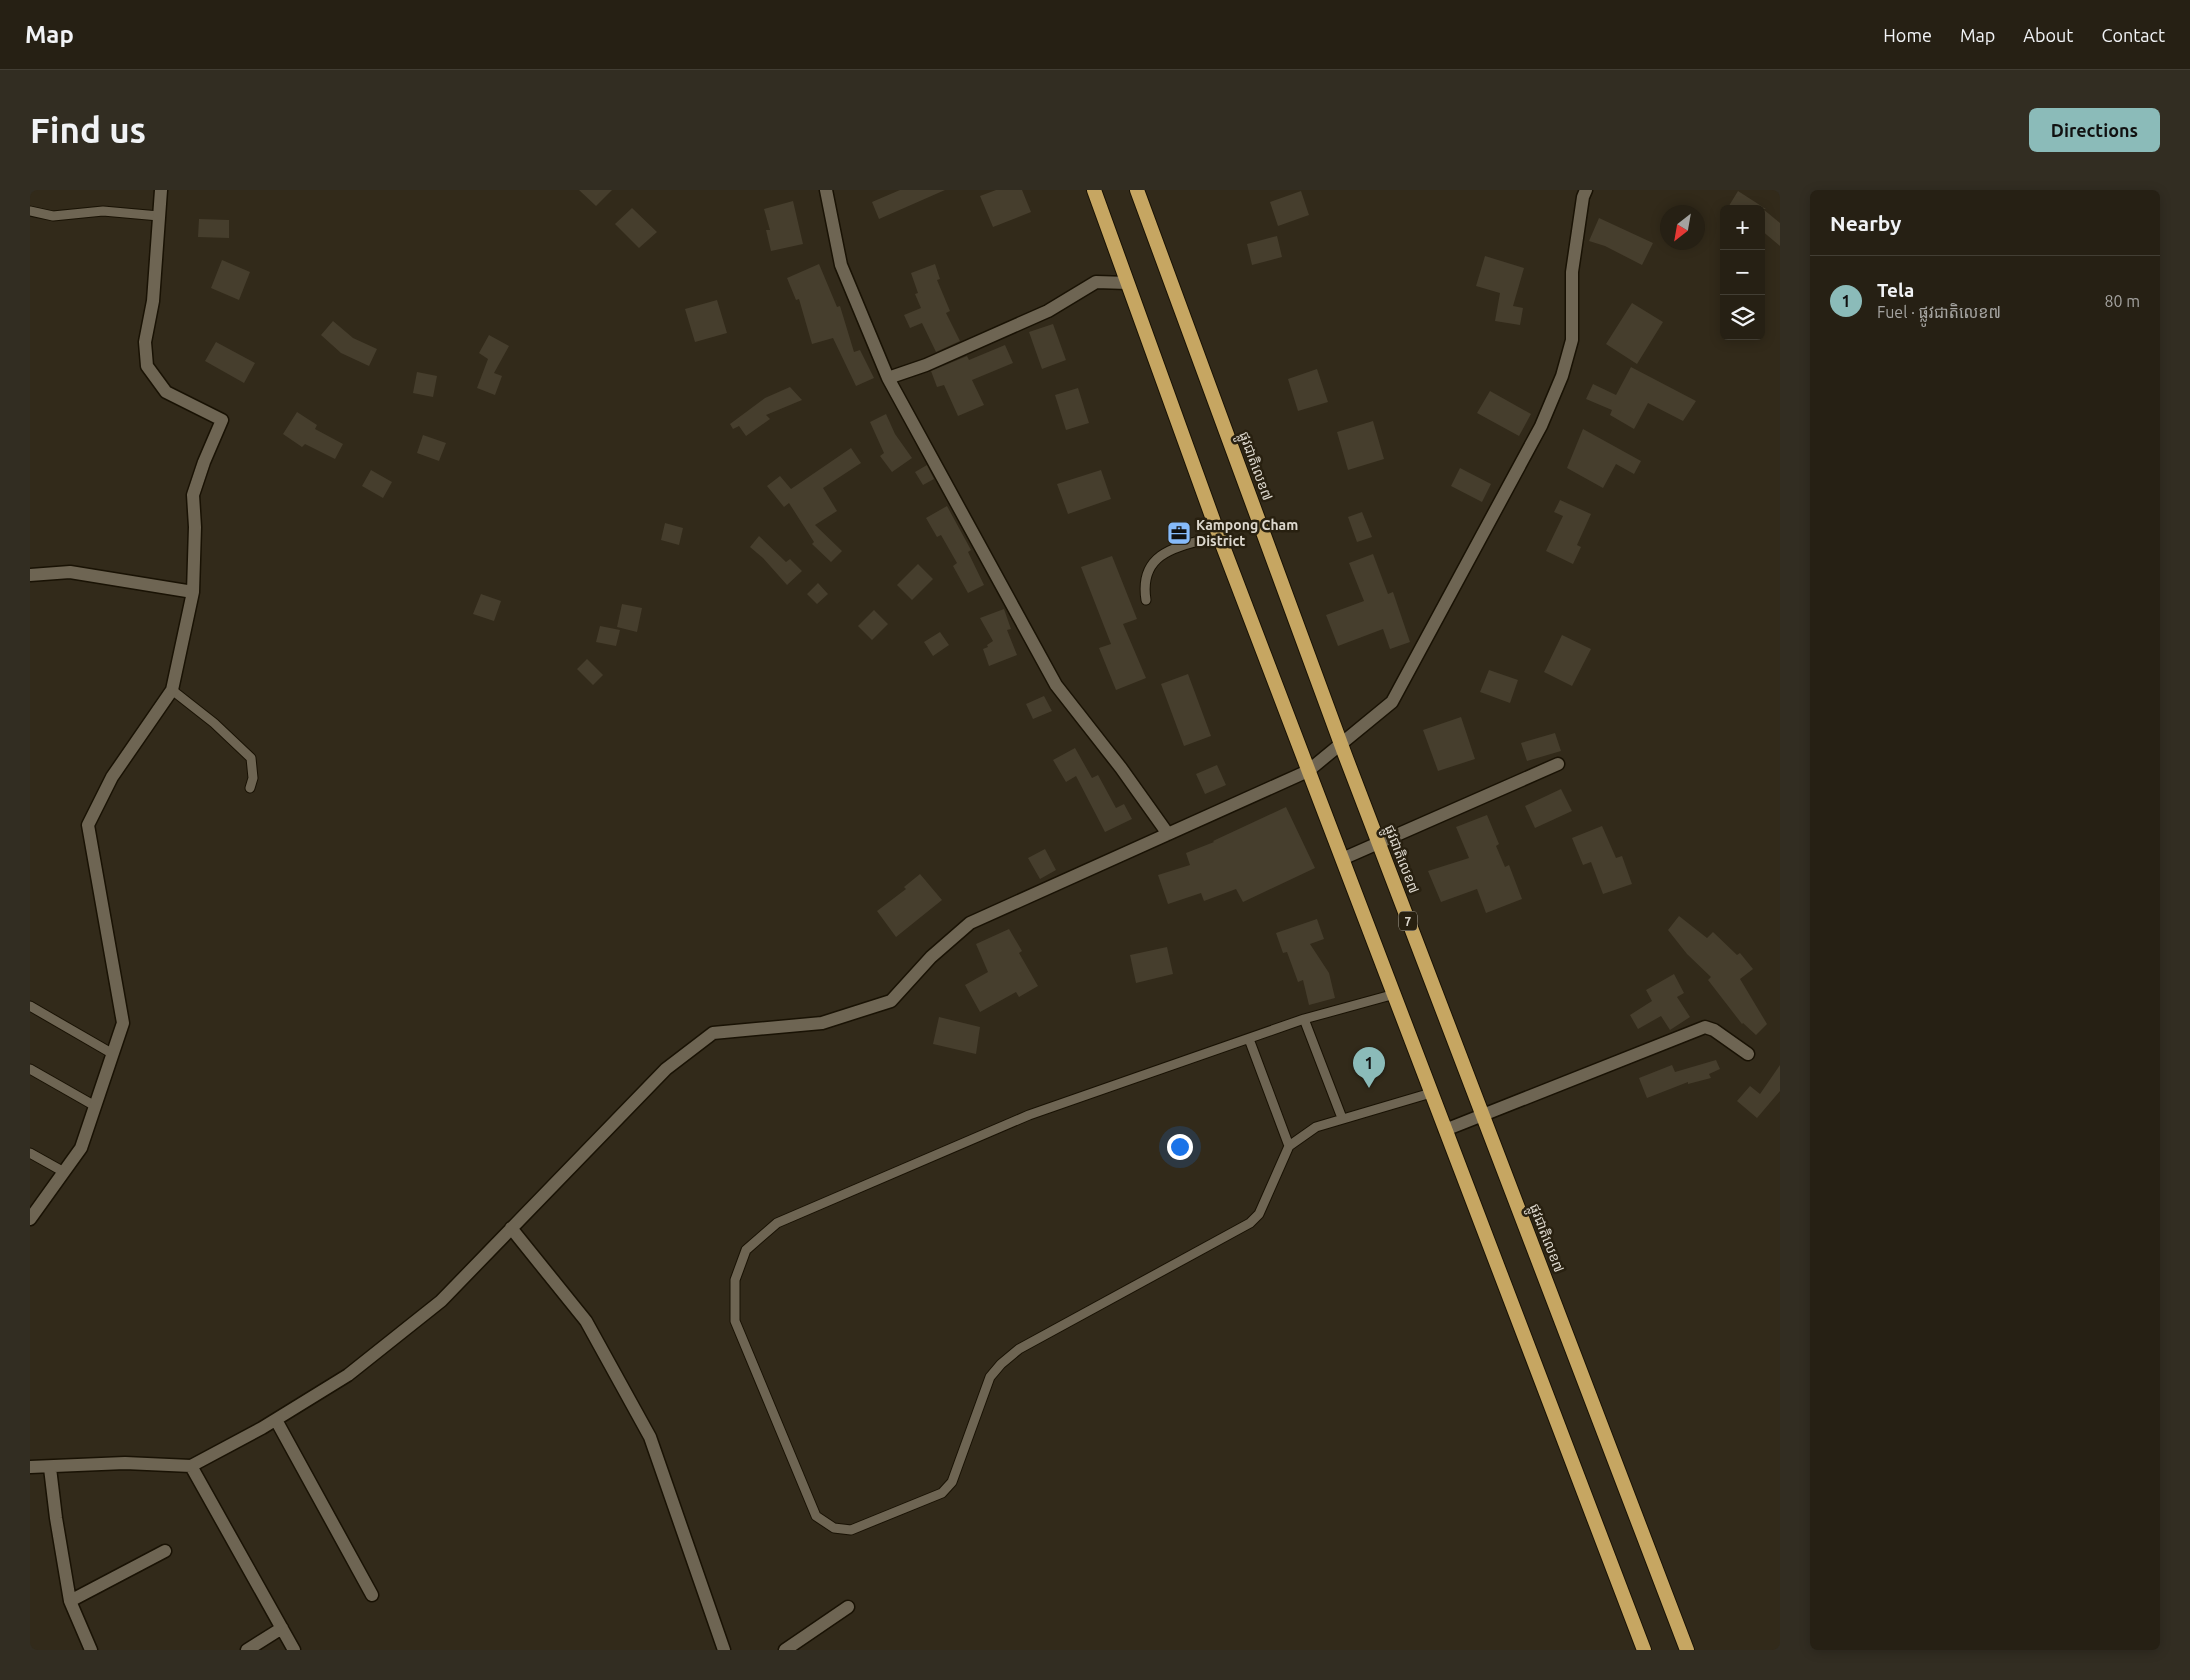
<!DOCTYPE html>
<meta charset="utf-8">
<style>
:root{--surface:#262014;--page:#322d22;--text:#f1f3f6;--muted:#a4a3a0;--line:#423e34;--accent:#8bbbb9}
body{margin:0;font-family:Ubuntu,"Noto Sans Khmer",sans-serif;background:var(--page);color:var(--text)}
.controls{position:absolute;right:15px;top:15px;display:grid;overflow:hidden;border-radius:8px;box-shadow:0 2px 12px #0003}
.controls button{width:45px;height:45px;display:grid;place-items:center;padding:0;border:0;border-bottom:1px solid var(--line);background:var(--surface);color:var(--text);font:25px sans-serif}
.compass{position:absolute;left:1630px;top:15px;width:45px;height:45px;border-radius:50%;background:var(--surface);box-shadow:0 2px 12px #0003;rotate:211deg}
.you{position:absolute;left:1149px;top:956px;width:18px;height:18px;margin:-12px;border:4px solid #fff;border-radius:50%;background:#1a73e8;box-shadow:0 0 0 8px #1a73e833}
.badge{display:grid;place-items:center;width:32px;height:32px;border-radius:50%;background:var(--accent);color:#111;font-size:16px;font-weight:700}
.pin{position:absolute;translate:-50% -41px;filter:drop-shadow(0 1px 2px #0008)}
.pin::after{content:'';position:absolute;top:26px;width:18px;height:15px;background:inherit;clip-path:polygon(0 0,100% 0,50% 100%)}
.list{margin:0;padding:0;list-style:none}
h2{display:flex;justify-content:space-between;align-items:center;height:65px;margin:0;padding:0 20px;font-size:21px}
h2 small{font-size:16px;font-weight:400;color:var(--muted)}
.list li{display:grid;grid-template-columns:32px 1fr auto;gap:15px;align-items:center;box-sizing:border-box;height:90px;padding:0 20px;border-top:1px solid var(--line)}
.list b{display:block;font-size:19px;white-space:nowrap}
.list p{margin:0;font-size:16px;white-space:nowrap;color:var(--muted)}
.list em{font-size:16px;font-style:normal;color:var(--muted)}
.icon{flex:none;width:28px;height:28px;fill:none;stroke:currentColor;stroke-width:2;stroke-linecap:round;stroke-linejoin:round}
.map{position:relative;flex:none;width:1750px;height:1460px;overflow:hidden;border-radius:8px}
header{display:flex;align-items:center;gap:30px;box-sizing:border-box;height:70px;padding:0 25px;background:var(--surface);border-bottom:1px solid var(--line)}
header strong{font-size:24px}
nav{display:flex;gap:28px;margin-inline-start:auto;font-size:18px}
.intro{display:flex;align-items:center;justify-content:space-between;box-sizing:border-box;height:120px;padding:0 30px}
h1{margin:0;font-size:35px}
.button{padding:12px 22px;border-radius:8px;background:var(--accent);color:#111;font-size:18px;font-weight:700}
main{display:flex;gap:30px;padding:0 30px}
aside{flex:1;background:var(--surface);border-radius:8px;box-shadow:0 2px 12px #0003}
.map>svg:first-child{display:block}
</style>
<header>
<strong>Map</strong>
<nav><a>Home</a><a>Map</a><a>About</a><a>Contact</a></nav>
</header>
<div class="intro"><h1>Find us</h1><a class="button">Directions</a></div>
<main>
<div class="map">
<svg width="1750" height="1460" viewBox="0 0 1750 1460">
<rect width="100%" height="100%" fill="#322a1a"/>
<path fill="#463e2d" d="M549,0H582L566,16Z
M870,0H915L849,29L842,12Z
M966,0H992L1001,22L963,37L950,6Z
M1271,1L1279,25L1248,36L1240,12Z
M1708,1L1736,19H1733L1750,33V56L1731,40V19H1697Z
M763,11L773,54L741,61L736,40H740L734,19Z
M602,18L627,42L609,58L585,34Z
M1569,28L1623,53L1612,75L1575,56L1559,51Z
M169,29L199,30V48L168,47Z
M1247,46L1252,67L1222,75L1217,54Z
M1455,66L1494,78L1483,116L1493,118L1490,135L1465,131L1470,103L1446,96Z
M192,70L220,82L209,110L181,98Z
M789,74L807,117L810,116L824,162L830,160L844,188L826,196L803,148L782,154L769,109L766,110L757,88Z
M905,74L910,89L907,90L920,121L916,123L930,151L906,162L892,133L880,138L874,125L891,118L885,104L888,103L881,83Z
M687,110L697,143L665,152L655,119Z
M1602,113L1633,132L1607,174L1576,154Z
M303,131L323,148L347,159L339,176L311,163L291,145Z
M1023,134L1036,170L1012,179L999,142Z
M459,145L479,156L464,183L472,186L465,205L447,198L458,169L449,163Z
M186,152L225,173L214,193L175,171Z
M975,155L983,173L942,190L954,215L928,226L914,195L907,197L901,181L937,166L939,170Z
M1601,177L1666,211L1653,231L1618,213L1604,239L1580,225L1582,220L1556,209L1563,194L1586,205Z
M1287,179L1298,212L1268,221L1258,189Z
M387,182L407,186L403,207L383,203Z
M760,197L772,210L736,225L740,229L716,246L709,236L703,239L700,234L735,208Z
M1048,198L1059,233L1036,240L1025,205Z
M1460,201L1501,224L1489,246L1447,223Z
M267,222L287,235L285,239L313,254L305,269L275,254L272,257L253,244Z
M856,224L865,244L882,268L862,282L850,266L854,263L840,232Z
M1343,231L1354,269L1318,280L1307,242Z
M1553,239L1611,271L1604,284L1586,274L1573,298L1537,278Z
M393,245L416,253L409,271L387,263Z
M821,258L831,273L793,298L807,321L785,335L812,361L801,372L782,354L784,352L759,313L754,317L737,296L750,286L761,299Z
M897,275L904,289L893,295L885,282Z
M1430,278L1461,294L1452,312L1421,296Z
M341,280L362,292L353,308L332,296Z
M1071,280L1081,309L1038,324L1027,294Z
M1530,310L1561,324L1547,355L1551,357L1543,374L1516,361L1533,326L1524,322Z
M917,316L941,360L938,362L954,395L938,403L923,376L927,373L911,345L907,347L896,328Z
M1332,322L1342,347L1327,352L1318,327Z
M635,333L653,338L649,355L631,350Z
M729,346L756,372L760,369L772,381L757,395L733,368L720,357Z
M1343,364L1358,404L1363,402L1380,452L1360,459L1353,439L1308,456L1296,425L1334,411L1319,373Z
M1082,366L1107,429L1093,434L1116,488L1086,500L1069,458L1081,454L1051,377Z
M888,374L903,389L882,410L867,395Z
M788,393L798,404L787,414L777,404Z
M451,404L471,411L464,431L443,424Z
M592,414L612,418L607,442L587,437Z
M974,419L981,439L977,440L987,465L959,476L953,459L958,457L957,455L963,451L950,428Z
M844,420L858,434L842,450L828,436Z
M570,436L590,440L586,456L566,452Z
M910,442L919,455L903,466L894,452Z
M1532,445L1561,459L1542,496L1514,482Z
M557,469L573,485L563,495L547,479Z
M1459,480L1488,490L1480,513L1450,502Z
M1158,484L1181,546L1154,556L1131,494Z
M1014,506L1022,521L1003,529L996,514Z
M1431,527L1445,569L1408,581L1393,540Z
M1525,543L1531,561L1497,571L1491,553Z
M1045,558L1062,588L1068,585L1086,618L1094,614L1102,629L1075,642L1046,586L1036,592L1023,570Z
M1187,575L1196,595L1175,604L1166,584Z
M1531,599L1542,621L1505,638L1495,616Z
M1256,617L1285,678L1213,712L1206,699L1174,711L1171,703L1138,714L1128,685L1160,675L1156,663L1184,652L1183,651Z
M1457,625L1469,654L1466,656L1475,677L1479,675L1492,709L1456,723L1447,699L1411,712L1398,681L1439,668L1426,637Z
M1572,636L1586,668L1592,666L1602,694L1573,704L1561,672L1553,675L1542,648Z
M1015,659L1026,680L1010,689L998,668Z
M890,684L912,710L866,747L847,721L876,699L874,697Z
M1649,726L1677,748L1683,742L1707,765L1710,763L1723,779L1710,789L1737,834L1726,845L1713,833L1712,834L1678,790L1681,787L1657,764L1638,740Z
M1287,729L1294,749L1280,754L1299,783L1305,808L1279,815L1273,790L1268,792L1257,762L1253,763L1246,743Z
M979,739L992,761L989,763L1008,796L989,807L986,802L950,822L935,795L958,782L946,754Z
M1137,757L1143,784L1106,793L1100,765Z
M1644,784L1654,803L1647,807L1660,827L1640,840L1631,826L1608,839L1600,825L1622,811L1616,800Z
M909,827L950,837L946,864L903,854Z
M1686,870L1690,879L1679,884L1681,888L1658,894V892L1617,908L1609,888L1642,875L1645,882Z
M1750,875V901L1727,928L1707,911L1720,896L1730,904Z"/>
<g fill="none" stroke-linecap="round" stroke-linejoin="round">
<g stroke="#191204" stroke-width="11">
<path id="service" d="M0,21L23,26L73,21L129,26
M1116,410C1108,359 1153,356 1189,346
M142,500L184,533L221,568L223,588L220,598
M1365,804L1274,829L999,925L747,1033L716,1060L705,1090V1131L786,1326L804,1338L821,1340L912,1303L922,1292L960,1187L971,1174L989,1159L1220,1033L1229,1024L1259,956L1286,937L1401,903
M0,816L83,864
M1274,829L1312,928
M1219,849L1259,956
M0,879L65,916
M0,963L34,982"/>
</g>
<g stroke="#191204" stroke-width="15">
<path id="minor" d="M796,0L811,75L858,188L1026,495L1091,578L1138,644
M858,188L896,175L1018,121L1066,92L1098,93
M0,385L40,382L163,402
M1312,669L1528,574
M1415,940L1675,837L1684,840L1718,864
M0,1029L51,958L93,833L58,635L82,587L142,500L163,402L165,337L163,305L174,272L192,230L136,202L117,176L115,152L123,111L131,0
M481,1038L556,1131L620,1247L694,1460
M246,1230L342,1405
M161,1276L264,1460
M0,1277L95,1273L161,1276L232,1238L318,1185L411,1111L636,879L683,843L792,833L861,811L901,767L940,733L1278,581L1362,512L1511,236L1532,186L1542,150V82L1553,7L1556,0
M20,1278L26,1328L40,1411L61,1460
M40,1411L135,1361
M217,1460L252,1438
M755,1460L818,1417"/>
</g>
<g stroke="#191204" stroke-width="16">
<path id="trunk" d="M1064,0L1189,346L1614,1460
M1107,0L1315,565L1657,1460"/>
</g>
<use href="#service" stroke="#6e6553" stroke-width="9"/>
<use href="#minor" stroke="#6e6553" stroke-width="12"/>
<use href="#trunk" stroke="#c6a662" stroke-width="14"/>
</g>
<defs>
<g id="office-square" transform="scale(1.25)"><rect x="-9" y="-9" width="18" height="18" rx="4" fill="#86bbfb" stroke="#282010"/><path d="M-6-3h4V-5.5h4V-3h4V5H-6ZM-1-4.5V-3h2v-1.5ZM-6 0V1H6V0Z" fill="#111"/></g>
</defs>
<g fill-rule="evenodd">
<use href="#office-square" x="1149" y="343"/>
</g>
<g text-anchor="middle" dominant-baseline="central" stroke-width="5" stroke-linejoin="round" paint-order="stroke">
<rect fill="#282010" stroke="#a6a094" stroke-width="1" x="1369" y="721.5" width="18" height="19" rx="4"/>
<g font-size="12" font-weight="bold" fill="#dcd7cd">
<text x="1378" y="731">7</text>
</g>
<g font-size="14" fill="#dcd7cd" stroke="#282010">
<text transform="translate(1226 276) rotate(70)">ផ្លូវជាតិលេខ៧</text>
<text transform="translate(1372 669) rotate(69)">ផ្លូវជាតិលេខ៧</text>
<text transform="translate(1517 1048) rotate(69)">ផ្លូវជាតិលេខ៧</text>
</g>
<g font-size="14" font-weight="bold" fill="#dcd7cd" stroke="#282010" text-anchor="start">
<text x="1166" y="335">Kampong Cham<tspan x="1166" dy="16">District</tspan></text>
</g>
</g>
</svg>
<div class="controls">
<button>+</button>
<button>−</button>
<button><svg class="icon" aria-label="layers" viewBox="0 0 24 24"><path d="M12 4l9 5-9 5-9-5zM3 14l9 5 9-5"/></svg></button>
</div>
<svg class="compass" viewBox="-18 -18 36 36"><path d="M0-13l5 13h-10z" fill="#e53935"/><path d="M0 13l5-13h-10z" fill="#a4a3a0"/></svg>
<div class="you"></div>
<div class="pin badge" style="left:1339px;top:898px">1</div>
</div>
<aside>
<h2>Nearby<small></small></h2>
<ul class="list">
<li><span class="badge">1</span><div><b>Tela</b><p>Fuel · ផ្លូវជាតិលេខ៧</p></div><em>80 m</em></li>
</ul>
</aside>
</main>
